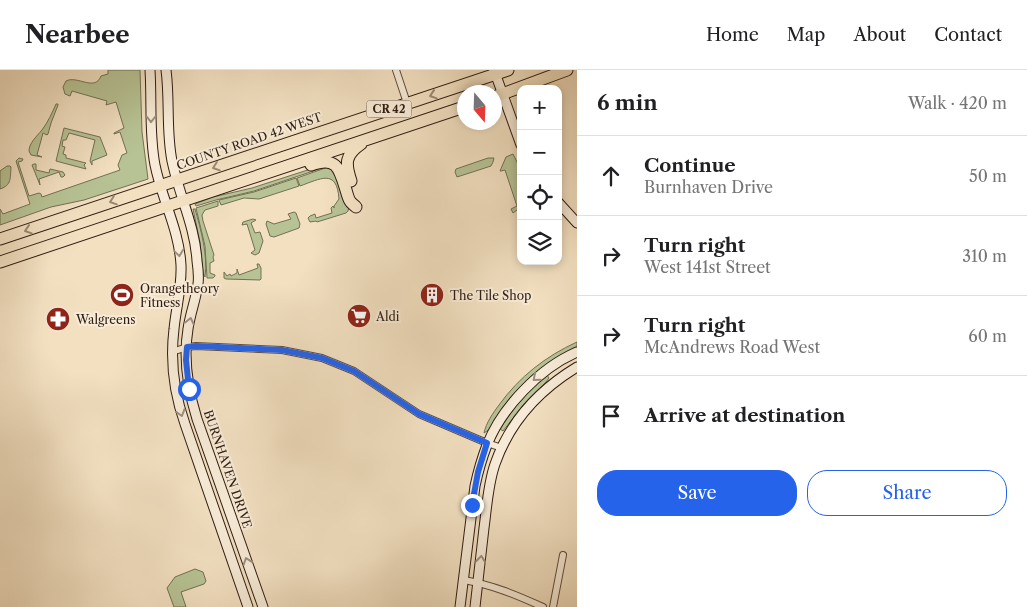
<!DOCTYPE html>
<meta charset="utf-8">
<style>
:root{--surface:#fff;--page:#f2f2f2;--text:#202124;--muted:#757577;--line:#e0e0e0;--accent:#2563eb}
body{margin:0;font-family:"Libre Caslon Text",serif;background:var(--page);color:var(--text)}
.controls{position:absolute;right:15px;top:15px;display:grid;overflow:hidden;border-radius:10px;box-shadow:0 2px 8px #0003}
.controls button{width:45px;height:45px;display:grid;place-items:center;padding:0;border:0;border-bottom:1px solid var(--line);background:var(--surface);color:var(--text);font:25px sans-serif}
.compass{position:absolute;left:457px;top:15px;width:45px;height:45px;border-radius:50%;background:var(--surface);box-shadow:0 2px 8px #0003;rotate:161deg}
.stop{position:absolute;width:15px;height:15px;margin:-11px;border:4px solid #2563eb;border-radius:50%;background:#fff}
.stop.end{background:#2563eb;border-color:#fff;box-shadow:0 1px 5px #0008}
.list{margin:0;padding:0;list-style:none}
h2{display:flex;justify-content:space-between;align-items:center;height:65px;margin:0;padding:0 20px;font-size:21px}
h2 small{font-size:16px;font-weight:400;color:var(--muted)}
.list li{display:grid;grid-template-columns:32px 1fr auto;gap:15px;align-items:center;box-sizing:border-box;height:80px;padding:0 20px;border-top:1px solid var(--line)}
.list b{display:block;font-size:19px;white-space:nowrap}
.list p{margin:0;font-size:16px;white-space:nowrap;color:var(--muted)}
.list em{font-size:16px;font-style:normal;color:var(--muted)}
.actions{display:flex;gap:10px;padding:15px 20px}
.actions a{flex:1;padding:11px 0;border:1px solid var(--accent);border-radius:20px;text-align:center;font-size:18px;color:var(--accent)}
.actions .main{background:var(--accent);color:#fff}
.icon{flex:none;width:28px;height:28px;fill:none;stroke:currentColor;stroke-width:2;stroke-linecap:round;stroke-linejoin:round}
.map{position:relative;flex:none;width:577px;height:537px;overflow:hidden}
header{display:flex;align-items:center;gap:30px;box-sizing:border-box;height:70px;padding:0 25px;background:var(--surface);border-bottom:1px solid var(--line)}
header strong{font-size:24px}
nav{display:flex;gap:28px;margin-inline-start:auto;font-size:18px}
main{display:flex}
aside{flex:1;background:var(--surface)}
.map>svg:first-child{display:block}
</style>
<header>
<strong>Nearbee</strong>
<nav><a>Home</a><a>Map</a><a>About</a><a>Contact</a></nav>
</header>
<main>
<div class="map">
<svg width="577" height="537" viewBox="0 0 577 537">
<rect width="100%" height="100%" fill="#f2e0c1"/>
<filter id="stains"><feTurbulence type="fractalNoise" baseFrequency=".004" numOctaves="4"/><feColorMatrix values="0 0 0 0 .2 0 0 0 0 .09 0 0 0 0 .02 0 0 0 .5 -.17"/></filter>
<radialGradient id="worn" r=".72"><stop offset=".6" stop-color="#630" stop-opacity="0"/><stop offset="1" stop-color="#630" stop-opacity=".3"/></radialGradient>
<path fill="#b7c395" stroke="#737054" d="M108,0H140L142,62L148,109L84,130L51,137L0,155V139L3,144L30,134L16,91L19,88L23,89L22,91L18,92L29,126L39,123L41,124L42,127L120,100L118,95L122,85L127,83L120,62L114,64V63L124,58L116,32L106,35L107,31L72,21L70,26L65,24L63,17L66,11C77,5 95,22 101,6L108,4Z
M56,34H58V35L51,53L48,64L47,65L43,63L37,85L42,87L31,85L29,81C29,73 37,66 42,60C48,52 52,43 56,34Z
M64,58L100,67L107,85L92,91V95L90,91L95,70L69,63L66,70H63L62,76L65,77L63,84L66,85V88L86,93L84,95L86,99L56,91Z
M513,84L521,100V137L513,143L511,139L517,136L505,100L501,101H500L506,87Z
M488,88H494L493,92L491,96L457,107L455,102L456,99Z
M34,94H36V100L49,103L50,99L63,102L65,105L63,107H61L59,102L39,109L40,115L32,95Z
M323,95L328,96L254,121L216,130L196,136L195,134L213,127L252,118Z
M7,96H10L11,97C10,108 12,115 0,119V101Z
M331,96L349,137L348,141L346,143L317,152L316,151L310,152L308,148L310,146L315,144L316,148L332,143L331,138L333,136L334,138V136L339,129C337,98 320,109 300,116L297,108Z
M296,108L299,116L296,117L259,129L244,128L221,135L219,130L254,122Z
M218,131V136L205,140L202,145L203,151L214,185L213,187L214,191L210,193V203L215,205V206L213,208H207L205,176L196,138Z
M193,139H195C201,160 208,185 205,207L203,203L200,172Z
M294,142L296,143L300,154L299,158L274,167L270,166L266,154L267,151L274,154L291,149L288,144Z
M253,149L256,150L251,153L255,163L260,162L263,171L259,183L255,185L251,183L255,180L247,154L242,155L243,152Z
M257,194H259L261,198V209L260,210L226,209L224,208V202L227,206L230,204L231,206L237,203V199L239,205L258,198Z
M577,272V276C554,288 532,303 515,323C509,328 505,335 500,341C495,348 492,359 484,363C486,353 493,343 499,335C519,307 546,286 577,272Z
M547,305L549,308L546,312L524,334L503,361L500,359C513,338 528,321 547,305Z
M195,499L203,502L206,511L204,514L181,522L186,537H174L167,518L175,507Z"/>
<g fill="none" stroke-linecap="round" stroke-linejoin="round">
<g stroke="#604d3e" stroke-width="8">
<path id="street" d="M396,0L407,33
M172,282L187,277L196,276L282,280L322,288L354,301L419,344L487,373L502,378
M464,510C493,515 516,525 543,537
M553,537L563,485"/>
</g>
<g stroke="#2f1c12" stroke-width="11">
<path id="secondary" d="M150,0C152,32 149,64 155,95C162,130 179,159 181,195C182,217 176,238 174,259C170,292 174,323 185,354L248,537
M166,0C170,30 166,61 172,91C179,125 195,156 197,191C198,198 199,207 198,214C196,229 190,244 188,259C183,289 188,320 197,349L263,537
M494,0L521,75
M558,132L577,153
M460,537L475,416C478,402 482,388 487,375C502,337 540,298 577,282
M475,537C478,511 481,484 484,458C487,436 488,414 495,394C510,351 539,320 577,297"/>
</g>
<g stroke="#2f1c12" stroke-width="13">
<path id="highway" d="M494,27L567,0
M311,95C337,86 339,98 346,120C347,123 348,128 350,131C351,133 354,135 356,137
M351,111C345,93 345,85 361,74
M0,169L508,0
M0,192L464,37"/>
</g>
<use href="#street" stroke="#f7ebd7" stroke-width="6"/>
<use href="#secondary" stroke="#f7ebd7" stroke-width="9"/>
<use href="#highway" stroke="#f2e0c1" stroke-width="11"/>
</g>
<defs><path id="oneway-chevron" d="M-2-3.5L2.5 0L-2 3.5" fill="none" stroke-width="1.6" stroke-linecap="round" stroke-linejoin="round" transform="scale(1.25)"/></defs>
<g stroke="#9a8872">
<use href="#oneway-chevron" transform="translate(433 25) rotate(162)"/>
<use href="#oneway-chevron" transform="translate(216 97) rotate(161)"/>
<use href="#oneway-chevron" transform="translate(113 131) rotate(161)"/>
<use href="#oneway-chevron" transform="translate(28 160) rotate(162)"/>
</g>
<g stroke="#9d8e7e">
<use href="#oneway-chevron" transform="translate(151 49) rotate(90)"/>
<use href="#oneway-chevron" transform="translate(179 183) rotate(82)"/>
<use href="#oneway-chevron" transform="translate(190 251) rotate(-77)"/>
<use href="#oneway-chevron" transform="translate(536 308) rotate(140)"/>
<use href="#oneway-chevron" transform="translate(181 343) rotate(73)"/>
<use href="#oneway-chevron" transform="translate(481 489) rotate(-83)"/>
<use href="#oneway-chevron" transform="translate(247 491) rotate(-109)"/>
</g>
<g fill="none" stroke-linecap="round" stroke-linejoin="round">
<path stroke="#2563eb" stroke-width="6" d="M189,319L186,290L187,277L196,276L282,280L322,288L354,301L419,344L487,373L478,402L472,435"/>
</g>
<defs>
<g id="stadium-disc" transform="scale(1.25)"><circle r="9.5" fill="#8f2418" stroke="#f7ebd7"/><path d="M0-5a6.5 5 0 1 0 0 10a6.5 5 0 1 0 0-10ZM-3.5-1.8h7v3.6h-7Z" fill="#fff"/></g>
<g id="building-disc" transform="scale(1.25)"><circle r="9.5" fill="#8f2418" stroke="#f7ebd7"/><path d="M-4-6H4V6H1V3H-1V6H-4ZM-2.5-4.3h1.7v1.8h-1.7ZM.8-4.3h1.7v1.8H.8ZM-2.5-1h1.7V.8h-1.7ZM.8-1h1.7V.8H.8Z" fill="#fff"/></g>
<g id="supermarket-disc" transform="scale(1.25)"><circle r="9.5" fill="#8f2418" stroke="#f7ebd7"/><path d="M-6-5.5h2.5l.6 2H6L4.5 2H-2.5L-4.4-4H-6ZM-1.5 3.2a1.3 1.3 0 1 0 .1 0ZM3 3.2a1.3 1.3 0 1 0 .1 0Z" fill="#fff"/></g>
<g id="pharmacy-disc" transform="scale(1.25)"><circle r="9.5" fill="#8f2418" stroke="#f7ebd7"/><path d="M-2-6h4v4h4v4h-4v4h-4v-4h-4v-4h4Z" fill="#fff"/></g>
</defs>
<g fill-rule="evenodd">
<use href="#stadium-disc" x="122" y="225"/>
<use href="#building-disc" x="432" y="225"/>
<use href="#supermarket-disc" x="359" y="246"/>
<use href="#pharmacy-disc" x="58" y="249"/>
</g>
<g text-anchor="middle" dominant-baseline="central" stroke-width="4" stroke-linejoin="round" paint-order="stroke">
<rect fill="#f7ebd7" stroke="#6b5a4d" stroke-width="1" x="366.5" y="30.5" width="45" height="17" rx="4"/>
<g font-size="11" font-weight="bold" fill="#2f1c12">
<text x="389" y="39">CR 42</text>
</g>
<g font-size="12" fill="#2f1c12" stroke="#f7ebd7">
<text transform="translate(249 71) rotate(-19)">COUNTY ROAD 42 WEST</text>
<text transform="translate(228 399) rotate(71)">BURNHAVEN DRIVE</text>
</g>
<g font-size="12" fill="#2f1c12" stroke="#f7ebd7" text-anchor="start">
<text x="140" y="218">Orangetheory<tspan x="140" dy="14">Fitness</tspan></text>
<text x="450" y="225">The Tile Shop</text>
<text x="376" y="246">Aldi</text>
<text x="76" y="249">Walgreens</text>
</g>
</g>
<rect width="100%" height="100%" filter="url(#stains)"/>
<rect width="100%" height="100%" fill="url(#worn)"/>
</svg>
<div class="controls">
<button>+</button>
<button>−</button>
<button><svg class="icon" aria-label="locate" viewBox="0 0 24 24"><circle cx="12" cy="12" r="6"/><path d="M12 2v4M12 18v4M2 12h4M18 12h4"/></svg></button>
<button><svg class="icon" aria-label="layers" viewBox="0 0 24 24"><path d="M12 4l9 5-9 5-9-5zM3 14l9 5 9-5"/></svg></button>
</div>
<svg class="compass" viewBox="-18 -18 36 36"><path d="M0-13l5 13h-10z" fill="#e53935"/><path d="M0 13l5-13h-10z" fill="#757577"/></svg>
<div class="stop" style="left:189px;top:319px"></div>
<div class="stop end" style="left:472px;top:435px"></div>
</div>
<aside>
<h2>6 min<small>Walk · 420 m</small></h2>
<ul class="list">
<li><svg class="icon" aria-label="ahead" viewBox="0 0 24 24"><path d="M12 20V5M6 11l6-6 6 6"/></svg><div><b>Continue</b><p>Burnhaven Drive</p></div><em>50 m</em></li>
<li><svg class="icon" aria-label="right" viewBox="0 0 24 24"><path d="M7 20v-9h11M14 6l5 5-5 5"/></svg><div><b>Turn right</b><p>West 141st Street</p></div><em>310 m</em></li>
<li><svg class="icon" aria-label="right" viewBox="0 0 24 24"><path d="M7 20v-9h11M14 6l5 5-5 5"/></svg><div><b>Turn right</b><p>McAndrews Road West</p></div><em>60 m</em></li>
<li><svg class="icon" aria-label="arrive" viewBox="0 0 24 24"><path d="M6 21V4h12l-3 4 3 4H6"/></svg><div><b>Arrive at destination</b></div></li>
</ul>
<div class="actions"><a class="main">Save</a><a>Share</a></div>
</aside>
</main>
